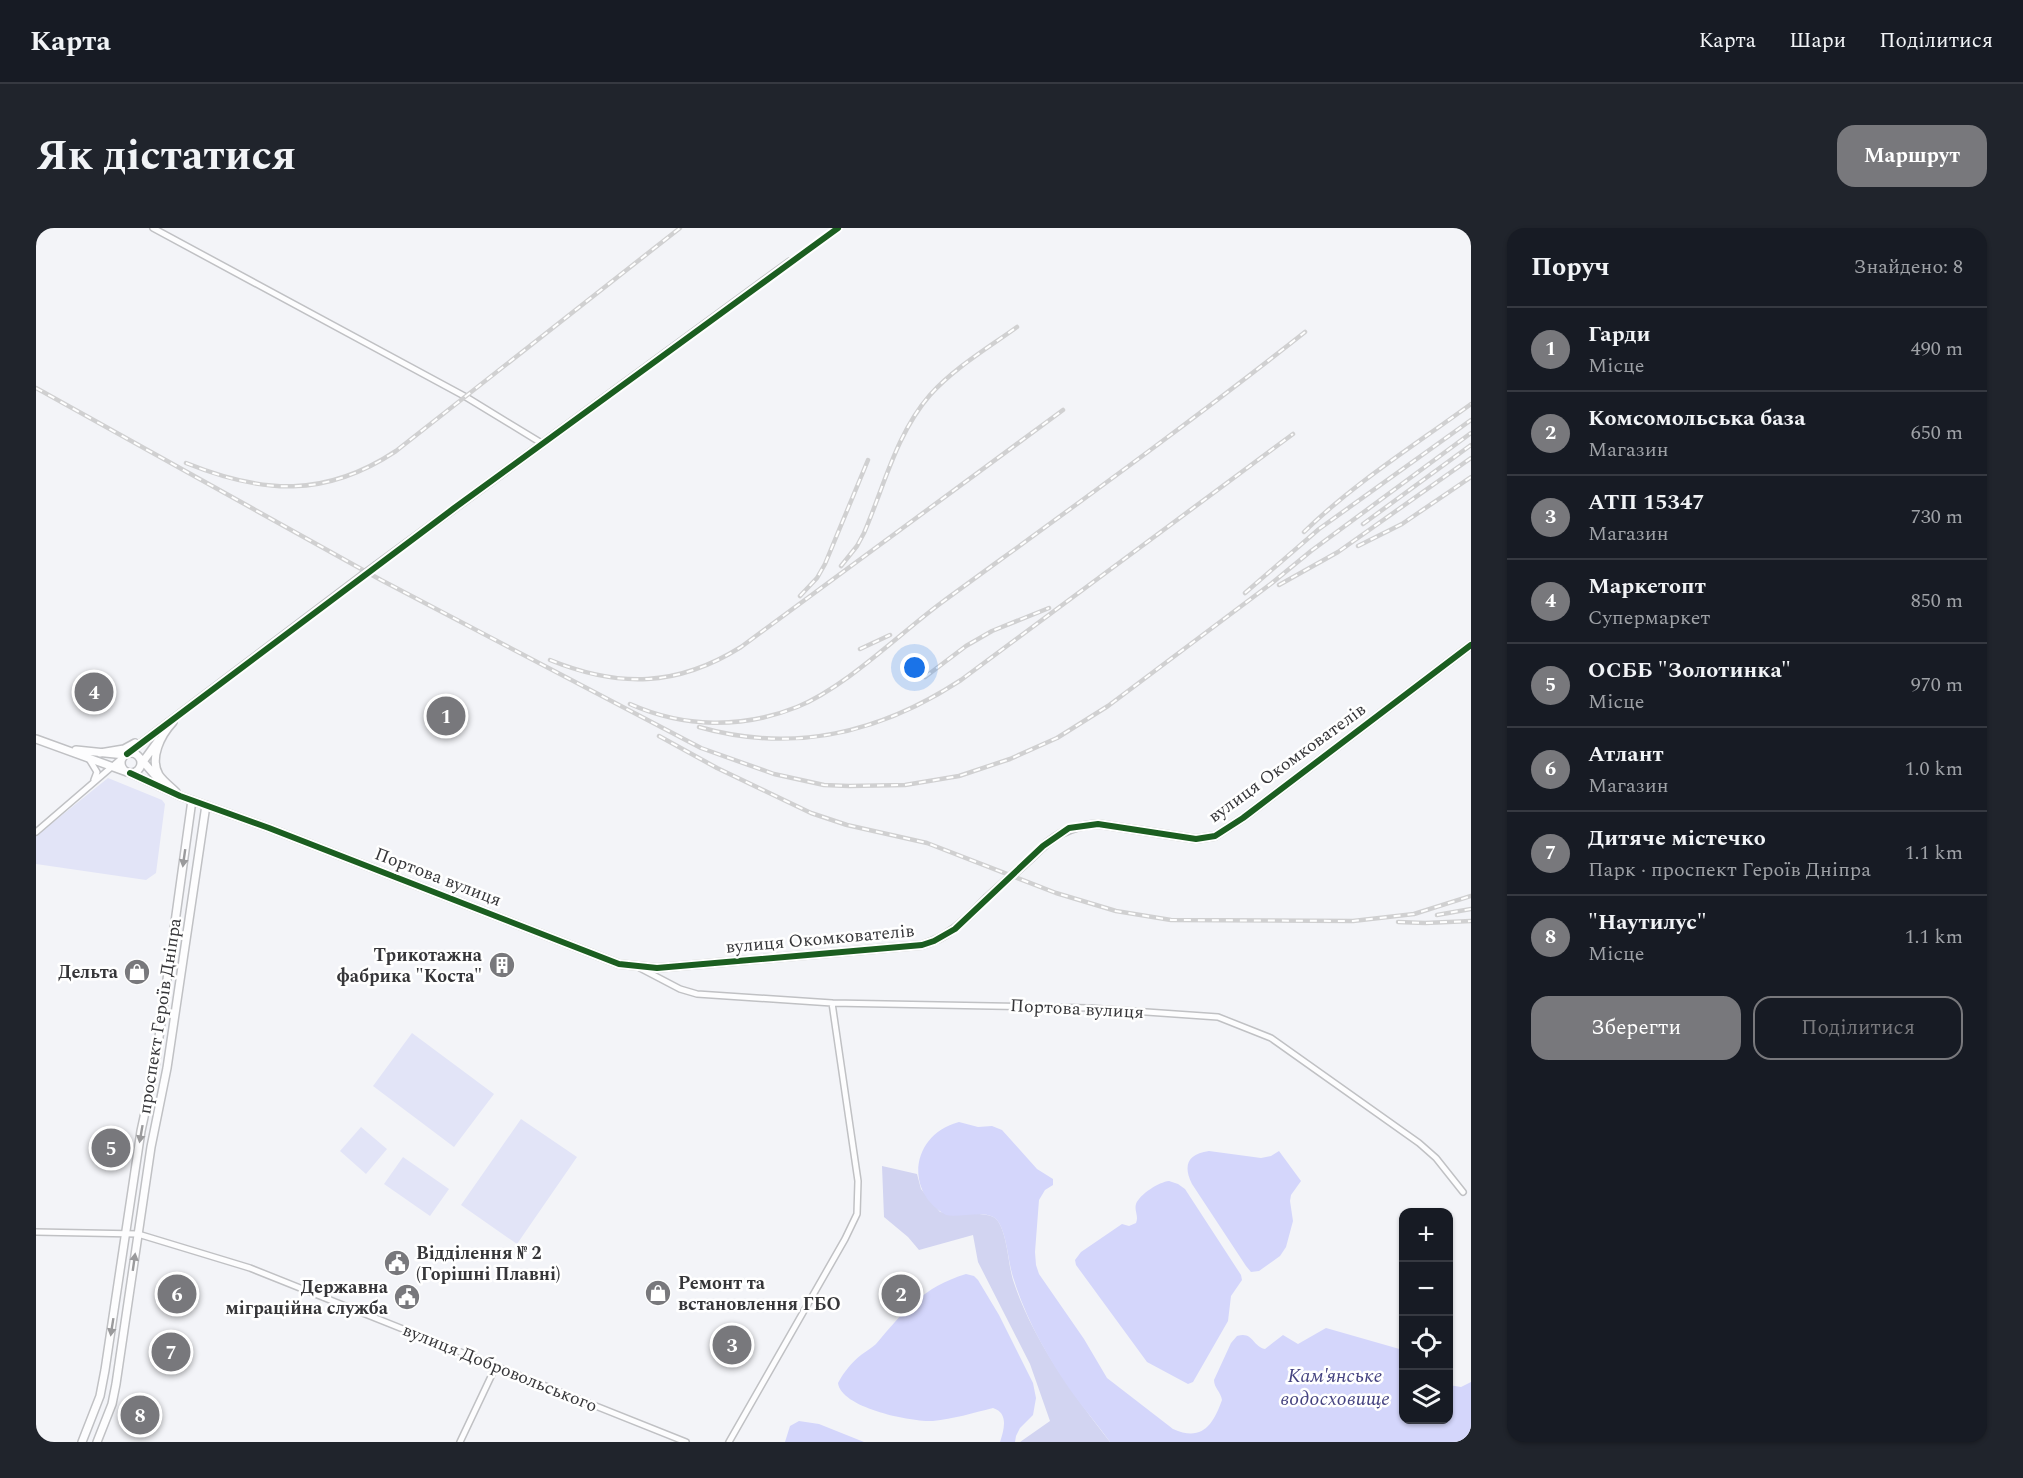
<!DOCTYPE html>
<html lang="uk">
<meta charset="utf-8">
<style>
:root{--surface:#171b24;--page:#20242c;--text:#f1f3f6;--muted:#9ea1a6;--line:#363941;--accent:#78787c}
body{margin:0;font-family:Spectral,serif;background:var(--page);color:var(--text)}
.controls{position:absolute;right:18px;bottom:18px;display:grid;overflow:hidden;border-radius:12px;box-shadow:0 2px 4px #0004}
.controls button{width:54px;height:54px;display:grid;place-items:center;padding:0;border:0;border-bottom:2px solid var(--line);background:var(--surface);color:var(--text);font:30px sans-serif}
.you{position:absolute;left:879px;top:440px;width:21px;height:21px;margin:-15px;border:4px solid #fff;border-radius:50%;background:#1a73e8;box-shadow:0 0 0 9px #1a73e833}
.badge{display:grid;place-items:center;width:39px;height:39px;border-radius:50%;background:var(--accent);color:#fff;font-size:20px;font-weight:700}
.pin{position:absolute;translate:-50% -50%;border:3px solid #fff;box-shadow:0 2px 6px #0006}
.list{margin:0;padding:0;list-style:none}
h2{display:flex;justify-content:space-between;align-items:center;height:78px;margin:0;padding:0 24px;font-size:26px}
h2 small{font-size:20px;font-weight:400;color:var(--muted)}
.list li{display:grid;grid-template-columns:39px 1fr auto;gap:18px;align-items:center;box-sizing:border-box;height:84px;padding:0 24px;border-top:2px solid var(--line)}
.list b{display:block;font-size:22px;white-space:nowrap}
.list p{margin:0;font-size:20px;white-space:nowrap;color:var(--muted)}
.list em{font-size:20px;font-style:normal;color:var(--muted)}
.actions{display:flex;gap:12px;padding:18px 24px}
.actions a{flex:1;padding:14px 0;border:2px solid var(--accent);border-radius:18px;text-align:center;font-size:21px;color:var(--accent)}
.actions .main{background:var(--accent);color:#fff}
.icon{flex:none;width:33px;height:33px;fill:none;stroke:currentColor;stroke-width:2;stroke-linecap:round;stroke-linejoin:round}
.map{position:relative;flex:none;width:1435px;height:1214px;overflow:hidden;border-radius:18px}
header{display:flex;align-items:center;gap:36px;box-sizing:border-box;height:84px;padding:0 30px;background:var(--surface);border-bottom:2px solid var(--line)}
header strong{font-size:28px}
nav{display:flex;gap:33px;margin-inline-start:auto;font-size:21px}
.intro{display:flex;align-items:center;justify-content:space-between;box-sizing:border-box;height:144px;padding:0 36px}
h1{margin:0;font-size:42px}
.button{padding:15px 27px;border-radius:18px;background:var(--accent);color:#fff;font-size:21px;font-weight:700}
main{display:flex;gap:36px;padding:0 36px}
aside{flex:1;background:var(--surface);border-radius:18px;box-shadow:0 2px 4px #0004}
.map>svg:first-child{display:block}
</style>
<header>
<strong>Карта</strong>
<nav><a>Карта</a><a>Шари</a><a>Поділитися</a></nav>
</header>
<div class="intro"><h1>Як дістатися</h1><a class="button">Маршрут</a></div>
<main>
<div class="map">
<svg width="1435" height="1214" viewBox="0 0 1435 1214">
<rect width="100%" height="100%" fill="#f3f4f8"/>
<path fill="#e2e4f7" d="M72,550L126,572L129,576L120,645L110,652L0,636V608Z
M376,805L458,866L418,919L337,858Z
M485,891L541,929L481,1016L425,977Z
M325,899L351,921L330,946L304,923Z
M367,929L413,961L394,988L348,956Z"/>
<path fill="#d2d4f1" d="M846,938L881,946L885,961L904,984C915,985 952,984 959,990C971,1000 972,1036 977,1052C996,1111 1037,1166 1074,1214H984L1014,1193L994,1136L942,1034L937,1007L883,1022L872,1009L848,989Z"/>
<path fill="#d4d6fb" d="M923,894L942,899L956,898L966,902L1001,941L1017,951V957L1009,962L1003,972L999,1024L1000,1037L1003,1046L1048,1111L1071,1150L1137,1201C1166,1214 1177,1197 1186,1172C1185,1164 1178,1160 1178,1152L1195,1115L1201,1108C1217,1103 1216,1118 1229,1121L1247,1107L1262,1116L1290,1100L1367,1122L1368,1192H1412L1413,1157L1425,1159L1435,1154V1214H1074C1062,1197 1047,1180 1035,1163C1012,1130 990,1091 978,1052C972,1036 971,1002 960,991C950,981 924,990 910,987C867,963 876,906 923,894Z
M1173,923L1225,930L1235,928L1243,923L1265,953L1255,967L1254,973L1257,993L1250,1019L1244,1028L1223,1043L1215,1044L1210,1038L1156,956C1147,938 1151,926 1173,923Z
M1133,953L1142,956L1149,961L1205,1047L1206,1052L1195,1068L1192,1093L1157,1154L1152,1156L1111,1134L1040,1037L1039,1032L1045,1024L1086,996L1093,998L1100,995C1103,988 1098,983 1100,976C1104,966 1123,954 1133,953Z
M930,1046L938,1048L942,1052L963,1087L997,1155L1000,1170L997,1187L984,1200L980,1208L979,1214H964C968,1202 973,1185 957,1180C937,1185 917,1191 897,1193C875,1194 805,1180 802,1155C808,1144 815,1135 825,1127C830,1123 836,1120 840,1116C868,1083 887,1059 930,1046Z
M763,1193L783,1196L828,1214H749L754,1198Z"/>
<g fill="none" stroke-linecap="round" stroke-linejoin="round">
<g stroke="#c0c1c4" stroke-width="8">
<path id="minor" d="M117,0L430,169L507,216
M754,34L802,0
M53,531L61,544L58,552
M0,604L86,530
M602,739L644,761L661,766L796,775L1053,780L1182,789L1235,810L1383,915L1400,930L1427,964
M0,1004L102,1006L214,1040L650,1214
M424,1214L460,1138
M693,1214L809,1011L821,986L822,953L796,775"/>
</g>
<g stroke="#c0c1c4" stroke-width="10">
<path id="tertiary" d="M341,337L754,34
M137,494C125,507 113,530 123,547C127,553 135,559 140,564
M0,511L91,544
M40,522L89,527
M64,525L88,521L99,515
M85 535a10 10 0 1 1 20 0a10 10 0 1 1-20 0Z
M91,526L326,348
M105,531L123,552
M106,535L122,513
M94,545L144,568L233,600L565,729L583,736L621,740L886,717C914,709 930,691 950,671
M996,629C1017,608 1031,598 1062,596L1160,611L1179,608L1207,590L1435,417
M46,1214L64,1168L69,1142L105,903L119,838L156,572
M61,1214L76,1176L80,1156L115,919L131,840L170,577"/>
</g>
<use href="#minor" stroke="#fdfdfe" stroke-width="5"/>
<use href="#tertiary" stroke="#fdfdfe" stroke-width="7"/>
<g stroke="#d0d0d1" stroke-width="4.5">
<path id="rail" d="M0,160L345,352L665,520L738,546L788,557L813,558L869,557L923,548L974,531L1021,510L1072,478L1236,355L1275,323L1435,205
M150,235C227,266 289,270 360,223L644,0
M1327,296L1435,217
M1268,304C1317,256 1379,217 1435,176
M1322,318L1366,296L1435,249
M805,338L821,318L828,305C848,259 860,206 894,167C918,140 952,120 981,99
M1243,357L1302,324L1435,230
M1209,365L1283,301L1435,192
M764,368L781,350L789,336L832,232
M824,421L854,407
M514,432C583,460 641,459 705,419L1027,182
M889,449L930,418L956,403L1013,380
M594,476C648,500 706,501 761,479C810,459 862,407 905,375C1027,286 1150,198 1269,104
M663,499C758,526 844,505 925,452L1257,206
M623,508L681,540L775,585L811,597L891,615L1020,665L1080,683L1135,692L1317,693L1378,686L1435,668
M1401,687L1435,681
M1362,694L1389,695L1435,693"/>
</g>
<use href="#rail" stroke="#fff" stroke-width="2" stroke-dasharray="7" stroke-linecap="butt"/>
<g stroke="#c0c1c4" stroke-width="10" stroke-linecap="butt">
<path id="tertiary-bridge" d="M326,348L341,337
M950,671L996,629"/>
</g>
<use href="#tertiary-bridge" stroke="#fdfdfe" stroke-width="7"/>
<g stroke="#fff" stroke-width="10">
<path id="cycleway" d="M91,526L417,281L802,0
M94,545L144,568L233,600L583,736L621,740L886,717L898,713L919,701L1007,618L1033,600L1062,596L1160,611L1179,608L1207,590L1435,417"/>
</g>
<use href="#cycleway" stroke="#1b5e20" stroke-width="6"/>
</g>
<defs><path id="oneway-solid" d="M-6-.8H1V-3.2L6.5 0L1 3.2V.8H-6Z" transform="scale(1.5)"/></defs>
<g fill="#9a9a9c">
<use href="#oneway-solid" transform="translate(148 630) rotate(98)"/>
<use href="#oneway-solid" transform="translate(105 906) rotate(100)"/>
<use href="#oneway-solid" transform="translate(98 1034) rotate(-82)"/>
<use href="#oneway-solid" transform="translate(76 1099) rotate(99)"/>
</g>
<defs>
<g id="building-disc" transform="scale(1.35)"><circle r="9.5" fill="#78787c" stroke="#fff"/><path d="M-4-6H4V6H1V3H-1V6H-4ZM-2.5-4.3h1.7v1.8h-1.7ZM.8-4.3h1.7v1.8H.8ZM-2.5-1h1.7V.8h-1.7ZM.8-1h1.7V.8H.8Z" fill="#fff"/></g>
<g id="shop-disc" transform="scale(1.35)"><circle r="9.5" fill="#78787c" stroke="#fff"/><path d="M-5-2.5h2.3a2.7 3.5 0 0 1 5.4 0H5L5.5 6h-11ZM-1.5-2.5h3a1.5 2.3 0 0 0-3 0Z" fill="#fff"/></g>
<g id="civic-disc" transform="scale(1.35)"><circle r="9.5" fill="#78787c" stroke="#fff"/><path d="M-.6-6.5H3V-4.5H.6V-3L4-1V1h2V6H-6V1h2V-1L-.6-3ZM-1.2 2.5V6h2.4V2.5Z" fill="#fff"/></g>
</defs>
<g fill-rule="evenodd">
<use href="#building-disc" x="466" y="737"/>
<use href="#shop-disc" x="101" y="744"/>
<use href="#civic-disc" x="361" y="1035"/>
<use href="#shop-disc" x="622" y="1065"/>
<use href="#civic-disc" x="371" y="1069"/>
</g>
<g text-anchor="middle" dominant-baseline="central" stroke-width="5" stroke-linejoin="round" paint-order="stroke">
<g font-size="18" fill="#363639" stroke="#fff">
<text transform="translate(1251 535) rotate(-36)">вулиця Окомкователів</text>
<text transform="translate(402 649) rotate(21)">Портова вулиця</text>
<text transform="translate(784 711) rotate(-5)">вулиця Окомкователів</text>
<text transform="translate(1041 781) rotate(3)">Портова вулиця</text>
<text transform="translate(124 788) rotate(-81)">проспект Героїв Дніпра</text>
<text transform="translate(464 1140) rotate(22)">вулиця Добровольського</text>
</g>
<g font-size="18" font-weight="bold" fill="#363639" stroke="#fff" text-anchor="end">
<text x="446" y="727">Трикотажна<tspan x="446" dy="21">фабрика "Коста"</tspan></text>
<text x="82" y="744">Дельта</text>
<text x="380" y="1025" text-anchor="start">Відділення № 2<tspan x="380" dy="21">(Горішні Плавні)</tspan></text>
<text x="642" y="1055" text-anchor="start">Ремонт та<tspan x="642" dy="21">встановлення ГБО</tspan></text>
<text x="352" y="1059">Державна<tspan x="352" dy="21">міграційна служба</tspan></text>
</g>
<g font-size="20" font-style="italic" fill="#454381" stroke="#fff">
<text x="1299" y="1148">Кам'янське<tspan x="1299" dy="23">водосховище</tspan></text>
</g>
</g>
</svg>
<div class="controls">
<button>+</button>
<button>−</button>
<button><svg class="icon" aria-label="locate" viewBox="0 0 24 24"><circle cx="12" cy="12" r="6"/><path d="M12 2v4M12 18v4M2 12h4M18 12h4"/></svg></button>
<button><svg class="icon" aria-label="layers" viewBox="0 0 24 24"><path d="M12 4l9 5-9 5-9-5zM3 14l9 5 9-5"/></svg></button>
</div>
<div class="you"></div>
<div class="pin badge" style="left:410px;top:488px">1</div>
<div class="pin badge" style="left:865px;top:1066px">2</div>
<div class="pin badge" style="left:696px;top:1117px">3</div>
<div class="pin badge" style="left:58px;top:464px">4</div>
<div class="pin badge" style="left:75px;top:920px">5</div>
<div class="pin badge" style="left:141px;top:1066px">6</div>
<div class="pin badge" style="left:135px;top:1124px">7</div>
<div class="pin badge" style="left:104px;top:1187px">8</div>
</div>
<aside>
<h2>Поруч<small>Знайдено: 8</small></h2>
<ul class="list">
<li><span class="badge">1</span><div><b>Гарди</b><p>Місце</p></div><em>490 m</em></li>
<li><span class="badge">2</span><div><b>Комсомольська база</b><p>Магазин</p></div><em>650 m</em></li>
<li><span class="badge">3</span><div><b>АТП 15347</b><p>Магазин</p></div><em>730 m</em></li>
<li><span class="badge">4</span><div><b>Маркетопт</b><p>Супермаркет</p></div><em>850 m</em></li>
<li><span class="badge">5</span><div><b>ОСББ &quot;Золотинка&quot;</b><p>Місце</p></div><em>970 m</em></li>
<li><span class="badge">6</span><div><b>Атлант</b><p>Магазин</p></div><em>1.0 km</em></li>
<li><span class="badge">7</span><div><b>Дитяче містечко</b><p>Парк · проспект Героїв Дніпра</p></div><em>1.1 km</em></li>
<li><span class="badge">8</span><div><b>&quot;Наутилус&quot;</b><p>Місце</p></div><em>1.1 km</em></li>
</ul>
<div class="actions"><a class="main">Зберегти</a><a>Поділитися</a></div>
</aside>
</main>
